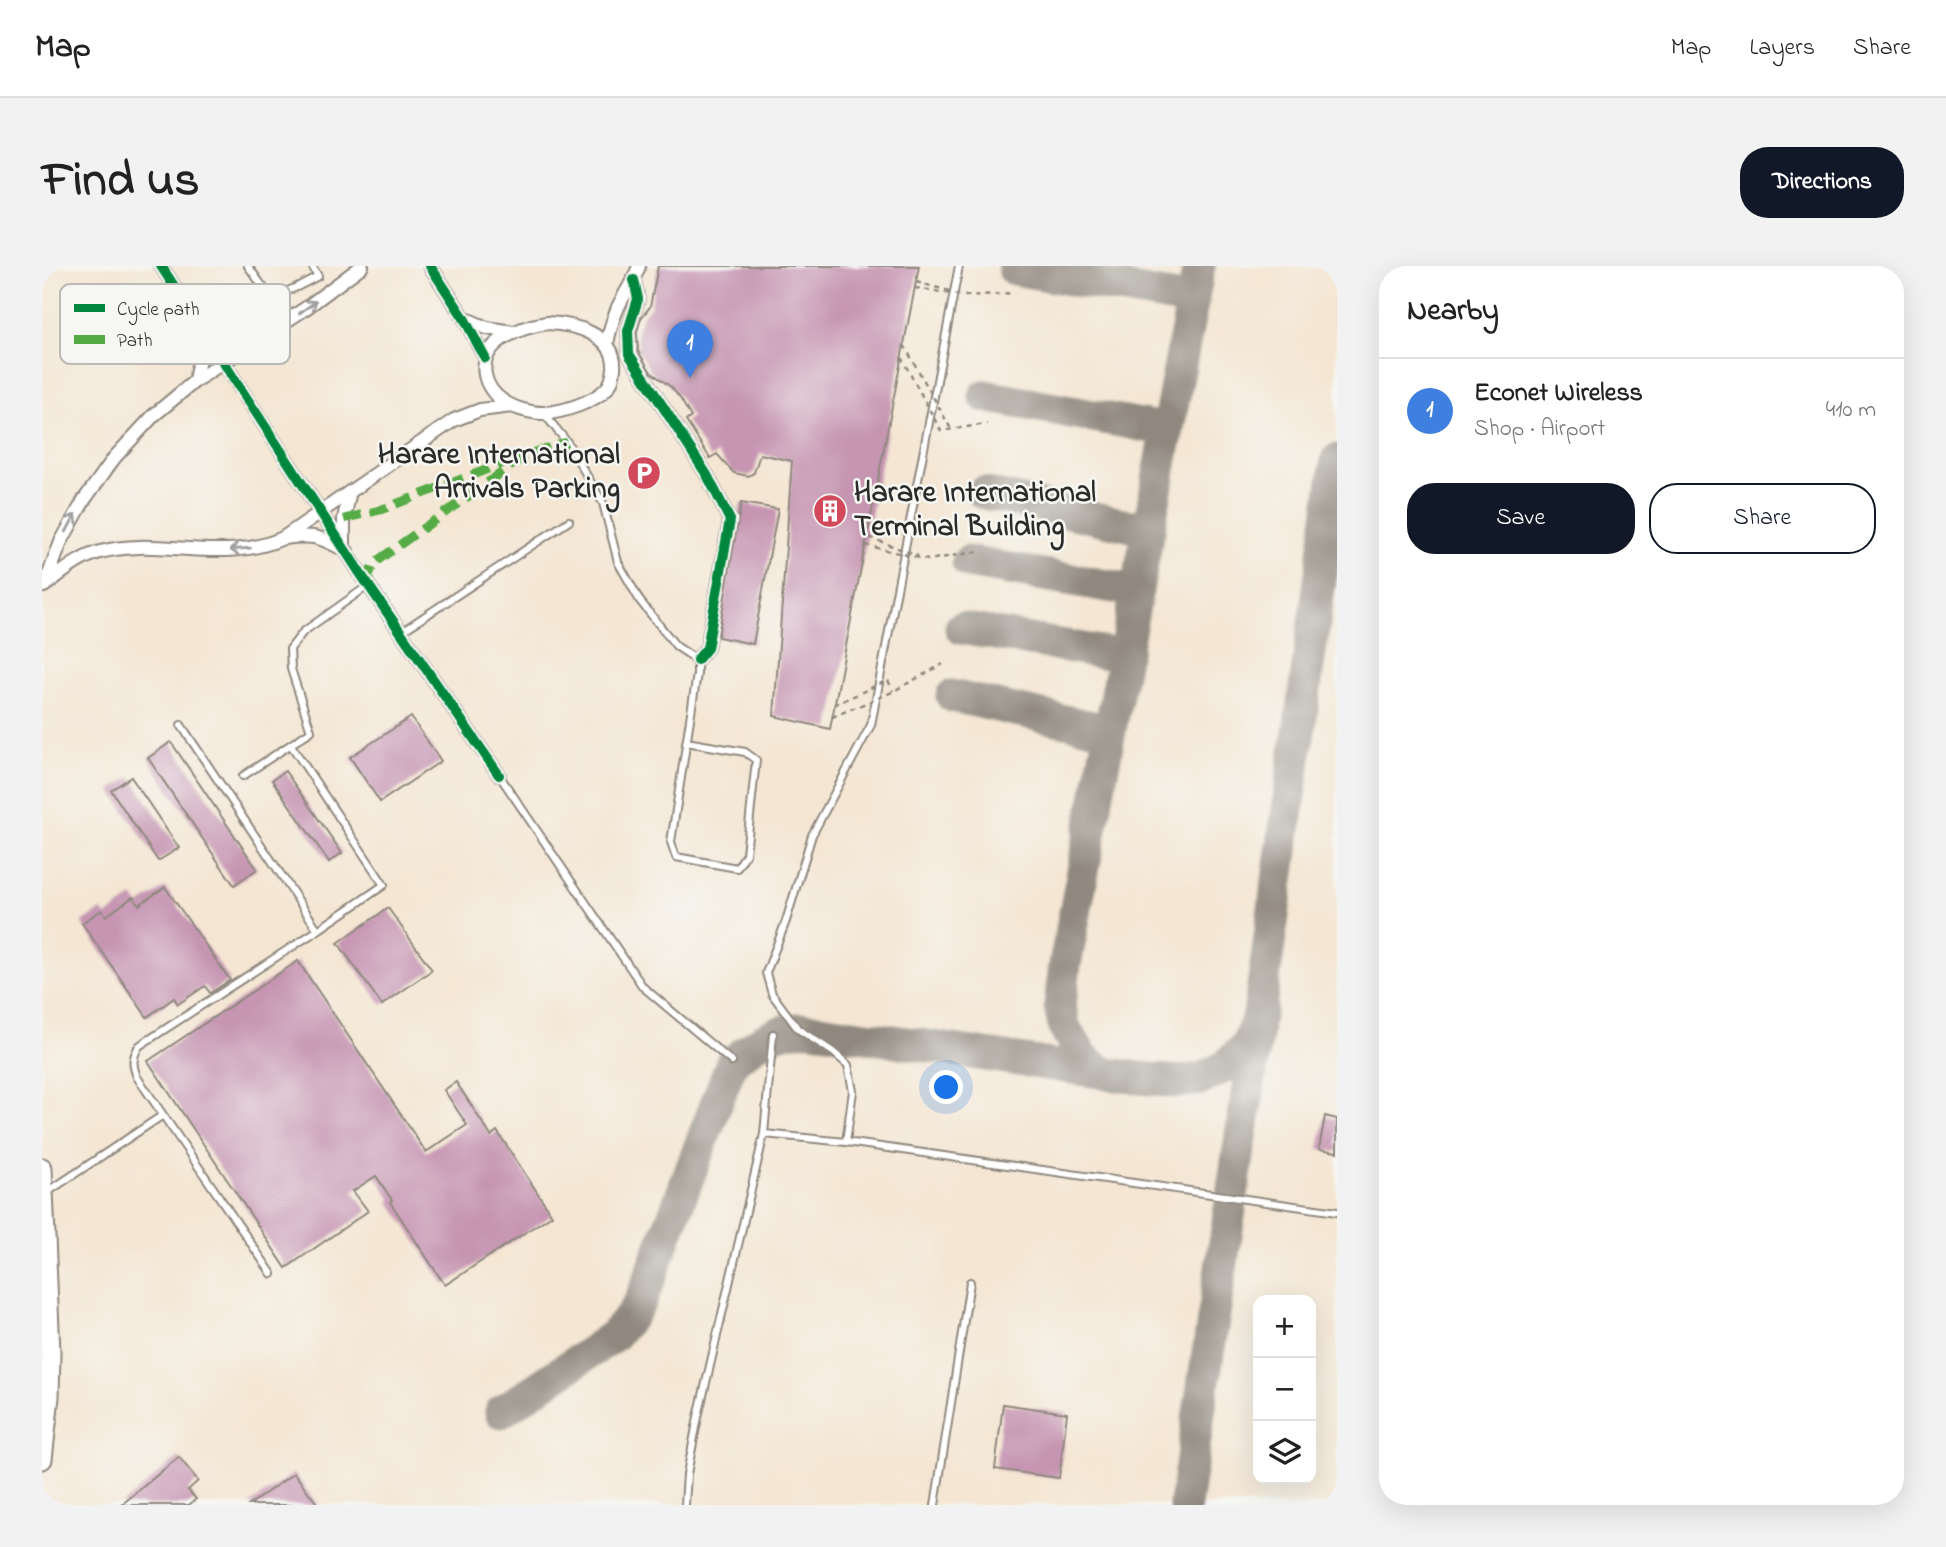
<!DOCTYPE html>
<meta charset="utf-8">
<style>
:root{--surface:#fff;--page:#f2f2f2;--text:#222;--muted:#767676;--line:#e0e0e0;--accent:#111827}
body{margin:0;font-family:"Indie Flower",sans-serif;background:var(--page);color:var(--text)}
.controls{position:absolute;right:21px;bottom:21px;display:grid;overflow:hidden;border-radius:14px;box-shadow:0 7px 28px #0002}
.controls button{width:63px;height:63px;display:grid;place-items:center;padding:0;border:0;border-bottom:2px solid var(--line);background:var(--surface);color:var(--text);font:35px sans-serif}
.you{position:absolute;left:905px;top:822px;width:24px;height:24px;margin:-18px;border:5px solid #fff;border-radius:50%;background:#1a73e8;box-shadow:0 0 0 10px #1a73e833}
.badge{display:grid;place-items:center;width:46px;height:46px;border-radius:50%;background:var(--accent);color:#fff;font-size:23px;font-weight:700}
.pin{position:absolute;translate:-50% -58px;filter:drop-shadow(0 2px 4px #0008)}
.pin::after{content:'';position:absolute;top:37px;width:24px;height:21px;background:inherit;clip-path:polygon(0 0,100% 0,50% 100%)}
.list{margin:0;padding:0;list-style:none}
h2{display:flex;justify-content:space-between;align-items:center;height:91px;margin:0;padding:0 28px;font-size:30px}
h2 small{font-size:23px;font-weight:400;color:var(--muted)}
.list li{display:grid;grid-template-columns:46px 1fr auto;gap:21px;align-items:center;box-sizing:border-box;height:105px;padding:0 28px;border-top:2px solid var(--line)}
.list b{display:block;font-size:26px;white-space:nowrap}
.list p{margin:0;font-size:23px;white-space:nowrap;color:var(--muted)}
.list em{font-size:23px;font-style:normal;color:var(--muted)}
.actions{display:flex;gap:14px;padding:21px 28px}
.actions a{flex:1;padding:16px 0;border:2px solid var(--accent);border-radius:28px;text-align:center;font-size:24px;color:var(--accent)}
.actions .main{background:var(--accent);color:#fff}
.icon{flex:none;width:38px;height:38px;fill:none;stroke:currentColor;stroke-width:2;stroke-linecap:round;stroke-linejoin:round}
.map{position:relative;flex:none;width:1295px;height:1239px;overflow:hidden;border-radius:28px}
header{display:flex;align-items:center;gap:42px;box-sizing:border-box;height:98px;padding:0 35px;background:var(--surface);border-bottom:2px solid var(--line)}
header strong{font-size:33px}
nav{display:flex;gap:38px;margin-inline-start:auto;font-size:24px}
.intro{display:flex;align-items:center;justify-content:space-between;box-sizing:border-box;height:168px;padding:0 42px}
h1{margin:0;font-size:49px}
.button{padding:18px 32px;border-radius:28px;background:var(--accent);color:#fff;font-size:24px;font-weight:700}
main{display:flex;gap:42px;padding:0 42px}
aside{flex:1;background:var(--surface);border-radius:28px;box-shadow:0 7px 28px #0002}
.map>svg:first-child{display:block}
</style>
<header>
<strong>Map</strong>
<nav><a>Map</a><a>Layers</a><a>Share</a></nav>
</header>
<div class="intro"><h1>Find us</h1><a class="button">Directions</a></div>
<main>
<div class="map">
<svg width="1295" height="1239" viewBox="0 0 1295 1239">
<rect width="100%" height="100%" fill="#f6f6f2"/>
<filter id="ink" filterUnits="userSpaceOnUse"><feTurbulence type="fractalNoise" baseFrequency=".0143" numOctaves="2"/><feDisplacementMap in="SourceGraphic" scale="14" xChannelSelector="R" yChannelSelector="G"/><feConvolveMatrix kernelMatrix="1 2 1 2 8 2 1 2 1" color-interpolation-filters="sRGB"/></filter>
<filter id="wash" filterUnits="userSpaceOnUse"><feTurbulence type="fractalNoise" baseFrequency=".00686" numOctaves="4" result="noise"/><feDisplacementMap in="SourceGraphic" scale="28" xChannelSelector="R" yChannelSelector="G"/><feGaussianBlur stdDeviation="1.57" result="paint"/><feColorMatrix in="noise" values="0 0 0 0 0 0 0 0 0 0 0 0 0 0 0 0 0 1.4 0 .05"/><feComposite in="paint" operator="in"/></filter>
<g filter="url(#wash)">
<rect width="100%" height="100%" fill="#f4e6d3"/>
<g fill="none" stroke-linecap="round" stroke-linejoin="round">
<path stroke="#90887f" stroke-width="33" d="M1157,0L1023,699L1018,739L1022,761L1040,790L1050,799L1065,808L1134,816L1159,813L1184,800L1205,779L1217,749L1295,194
M972,3L1151,35
M943,130L1126,164
M941,227L1107,264
M926,296L1095,325
M919,362L1082,390
M910,430L1068,465
M459,1146L550,1085L571,1070L588,1051L598,1036L608,1012L690,796C710,780 730,764 756,763C766,762 776,764 785,765L1063,807
M1143,1239L1215,765"/>
</g>
<g id="blocks">
<path fill="#c695b2" d="M616,0H877L788,463L732,450L750,195L718,188L712,207L706,210L692,207L675,188L668,192L644,155L649,151L638,132L629,121L609,106L596,85L595,66L599,52L608,41Z
M699,237L736,243L711,378L676,371Z
M369,451L399,495L338,536L308,491Z
M129,476L215,603L192,619L106,492Z
M243,505L300,587L287,596L230,514Z
M89,511L137,582L116,595L69,524Z
M123,621L188,714L168,727L163,720L136,738L132,732L105,751L40,657L60,644L64,650L91,631L97,639Z
M346,642L390,704L340,739L296,677Z
M256,695L384,886L425,859L402,824L414,816L449,870L455,865L510,949L403,1019L348,936L350,934L334,910L311,925L326,945L244,1002L106,795Z
M1283,850L1295,853V886L1277,883Z
M961,1138L1025,1147L1017,1212L953,1203Z
M137,1191L156,1215L146,1224L154,1233L147,1239H79Z
M252,1207L276,1239H207Z"/>
</g>
</g>
<g filter="url(#ink)">
<use href="#blocks" fill-opacity="0" stroke="#90887f" stroke-width="2"/>
<g fill="none" stroke-linecap="round" stroke-linejoin="round">
<g stroke="#90887f" stroke-width="10">
<path id="lane" d="M206,0L229,32L255,21L276,10L270,0
M503,149L525,176L561,237L576,296L598,335L634,380L655,394V408L629,576L634,591L695,602L704,588L714,494L703,486L644,476
M359,366L527,255
M139,459L276,664
M457,509L601,721L690,796
M201,510L269,465L249,403L248,383L261,366L327,319
M722,868L804,876L1295,946
M804,876L811,825L806,799L791,786L756,763L730,728L724,707L744,655L770,569L829,459L917,0
M4,927L121,849
M230,1008L95,811C90,798 90,792 97,780L276,664L342,619L249,479
M643,1239L645,1208L656,1151L722,868L731,768
M893,1239L928,1016"/>
</g>
<g stroke="#90887f" stroke-width="16">
<path id="street" d="M119,0L318,307L457,509
M388,0L422,52L443,92
M592,14L596,33L586,65L587,88L665,209L688,254L665,382L655,394
M422,52L445,62L471,66
M505,57C531,58 575,68 572,103C571,110 570,117 565,122C553,136 519,147 501,147C488,147 471,142 461,135C452,129 445,119 443,109C437,75 479,61 505,57Z
M565,79C567,65 571,53 576,41C583,26 592,15 597,0
M153,115L158,87L156,60
M243,272C273,268 278,271 305,285
M302,280V253L307,229
M3,319L19,276L42,234L73,191L112,149L153,115L264,42L320,0
M2,320C20,307 36,292 58,286C117,270 181,299 241,272L412,154L438,144L470,140"/>
</g>
<g stroke="#90887f" stroke-width="23">
<path id="primary" d="M0,902L8,1086L7,1131L0,1193"/>
</g>
<use href="#lane" stroke="#fff" stroke-width="6"/>
<use href="#street" stroke="#fff" stroke-width="12"/>
<use href="#primary" stroke="#fff" stroke-width="19"/>
<path stroke="#90887f" stroke-width="2.5" stroke-dasharray="5 5" stroke-linecap="butt" d="M874,16L911,26
M873,22L924,30L972,27
M862,79L909,163
M859,91L899,165L945,158
M827,271L876,290
M823,279L886,294L940,285
M792,439L846,414L851,425
M790,451L848,427L901,398"/>
<path stroke="#54ab44" stroke-width="9" stroke-dasharray="18 9" stroke-linecap="butt" d="M302,253L338,244L467,195
M327,319V309L332,297L486,188L525,176"/>
<g stroke="#f6f6f2" stroke-width="15">
<path id="cycleway" d="M119,0L318,307L457,509
M388,0L422,52L443,92
M592,14L596,33L586,65L587,88L665,209L688,254L665,382L655,394"/>
</g>
<use href="#cycleway" stroke="#00873e" stroke-width="10"/>
</g>
<defs><path id="oneway-shaft" d="M-6 0H5M1.5-3L5.5 0L1.5 3" fill="none" stroke-width="1.6" stroke-linecap="round" stroke-linejoin="round" transform="scale(1.75)"/></defs>
<g stroke="#a0a0a0">
<use href="#oneway-shaft" transform="translate(266 41) rotate(-36)"/>
<use href="#oneway-shaft" transform="translate(29 257) rotate(-62)"/>
<use href="#oneway-shaft" transform="translate(198 283) rotate(175)"/>
</g>
</g>
<defs>
<g id="parking-disc" transform="scale(1.75)"><circle r="9.5" fill="#d1495b" stroke="#f6f6f2"/><path d="M-3.5-5.5H1a3.5 3.5 0 0 1 0 7H-1V5.5H-3.5ZM-1-3.4V-.6H.8a1.4 1.4 0 0 0 0-2.8Z" fill="#fff"/></g>
<g id="building-disc" transform="scale(1.75)"><circle r="9.5" fill="#d1495b" stroke="#f6f6f2"/><path d="M-4-6H4V6H1V3H-1V6H-4ZM-2.5-4.3h1.7v1.8h-1.7ZM.8-4.3h1.7v1.8H.8ZM-2.5-1h1.7V.8h-1.7ZM.8-1h1.7V.8H.8Z" fill="#fff"/></g>
</defs>
<g fill-rule="evenodd">
<use href="#parking-disc" x="602" y="207"/>
<use href="#building-disc" x="788" y="245"/>
</g>
<g text-anchor="middle" dominant-baseline="central" stroke-width="5" stroke-linejoin="round" paint-order="stroke">
<g font-size="30" font-weight="bold" fill="#2b2b2b" stroke="#f6f6f2" text-anchor="end">
<text x="578" y="190">Harare International<tspan x="578" dy="34">Arrivals Parking</tspan></text>
<text x="812" y="228" text-anchor="start">Harare International<tspan x="812" dy="34">Terminal Building</tspan></text>
</g>
</g>
<rect x="18" y="18" width="230" height="80" rx="10" fill="#f6f6f2" stroke="#b9b9b6" stroke-width="2"/>
<rect x="32" y="38" width="31" height="8" fill="#00873e"/>
<rect x="32" y="69" width="31" height="9" fill="#54ab44"/>
<g font-size="19" fill="#2b2b2b">
<text x="75" y="49">Cycle path</text>
<text x="75" y="80">Path</text>
</g>
</svg>
<div class="controls">
<button>+</button>
<button>−</button>
<button><svg class="icon" aria-label="layers" viewBox="0 0 24 24"><path d="M12 4l9 5-9 5-9-5zM3 14l9 5 9-5"/></svg></button>
</div>
<div class="you"></div>
<div class="pin badge" style="left:648px;top:112px;background:#3f7fe0">1</div>
</div>
<aside>
<h2>Nearby<small></small></h2>
<ul class="list">
<li><span class="badge" style="background:#3f7fe0">1</span><div><b>Econet Wireless</b><p>Shop · Airport</p></div><em>410 m</em></li>
</ul>
<div class="actions"><a class="main">Save</a><a>Share</a></div>
</aside>
</main>
